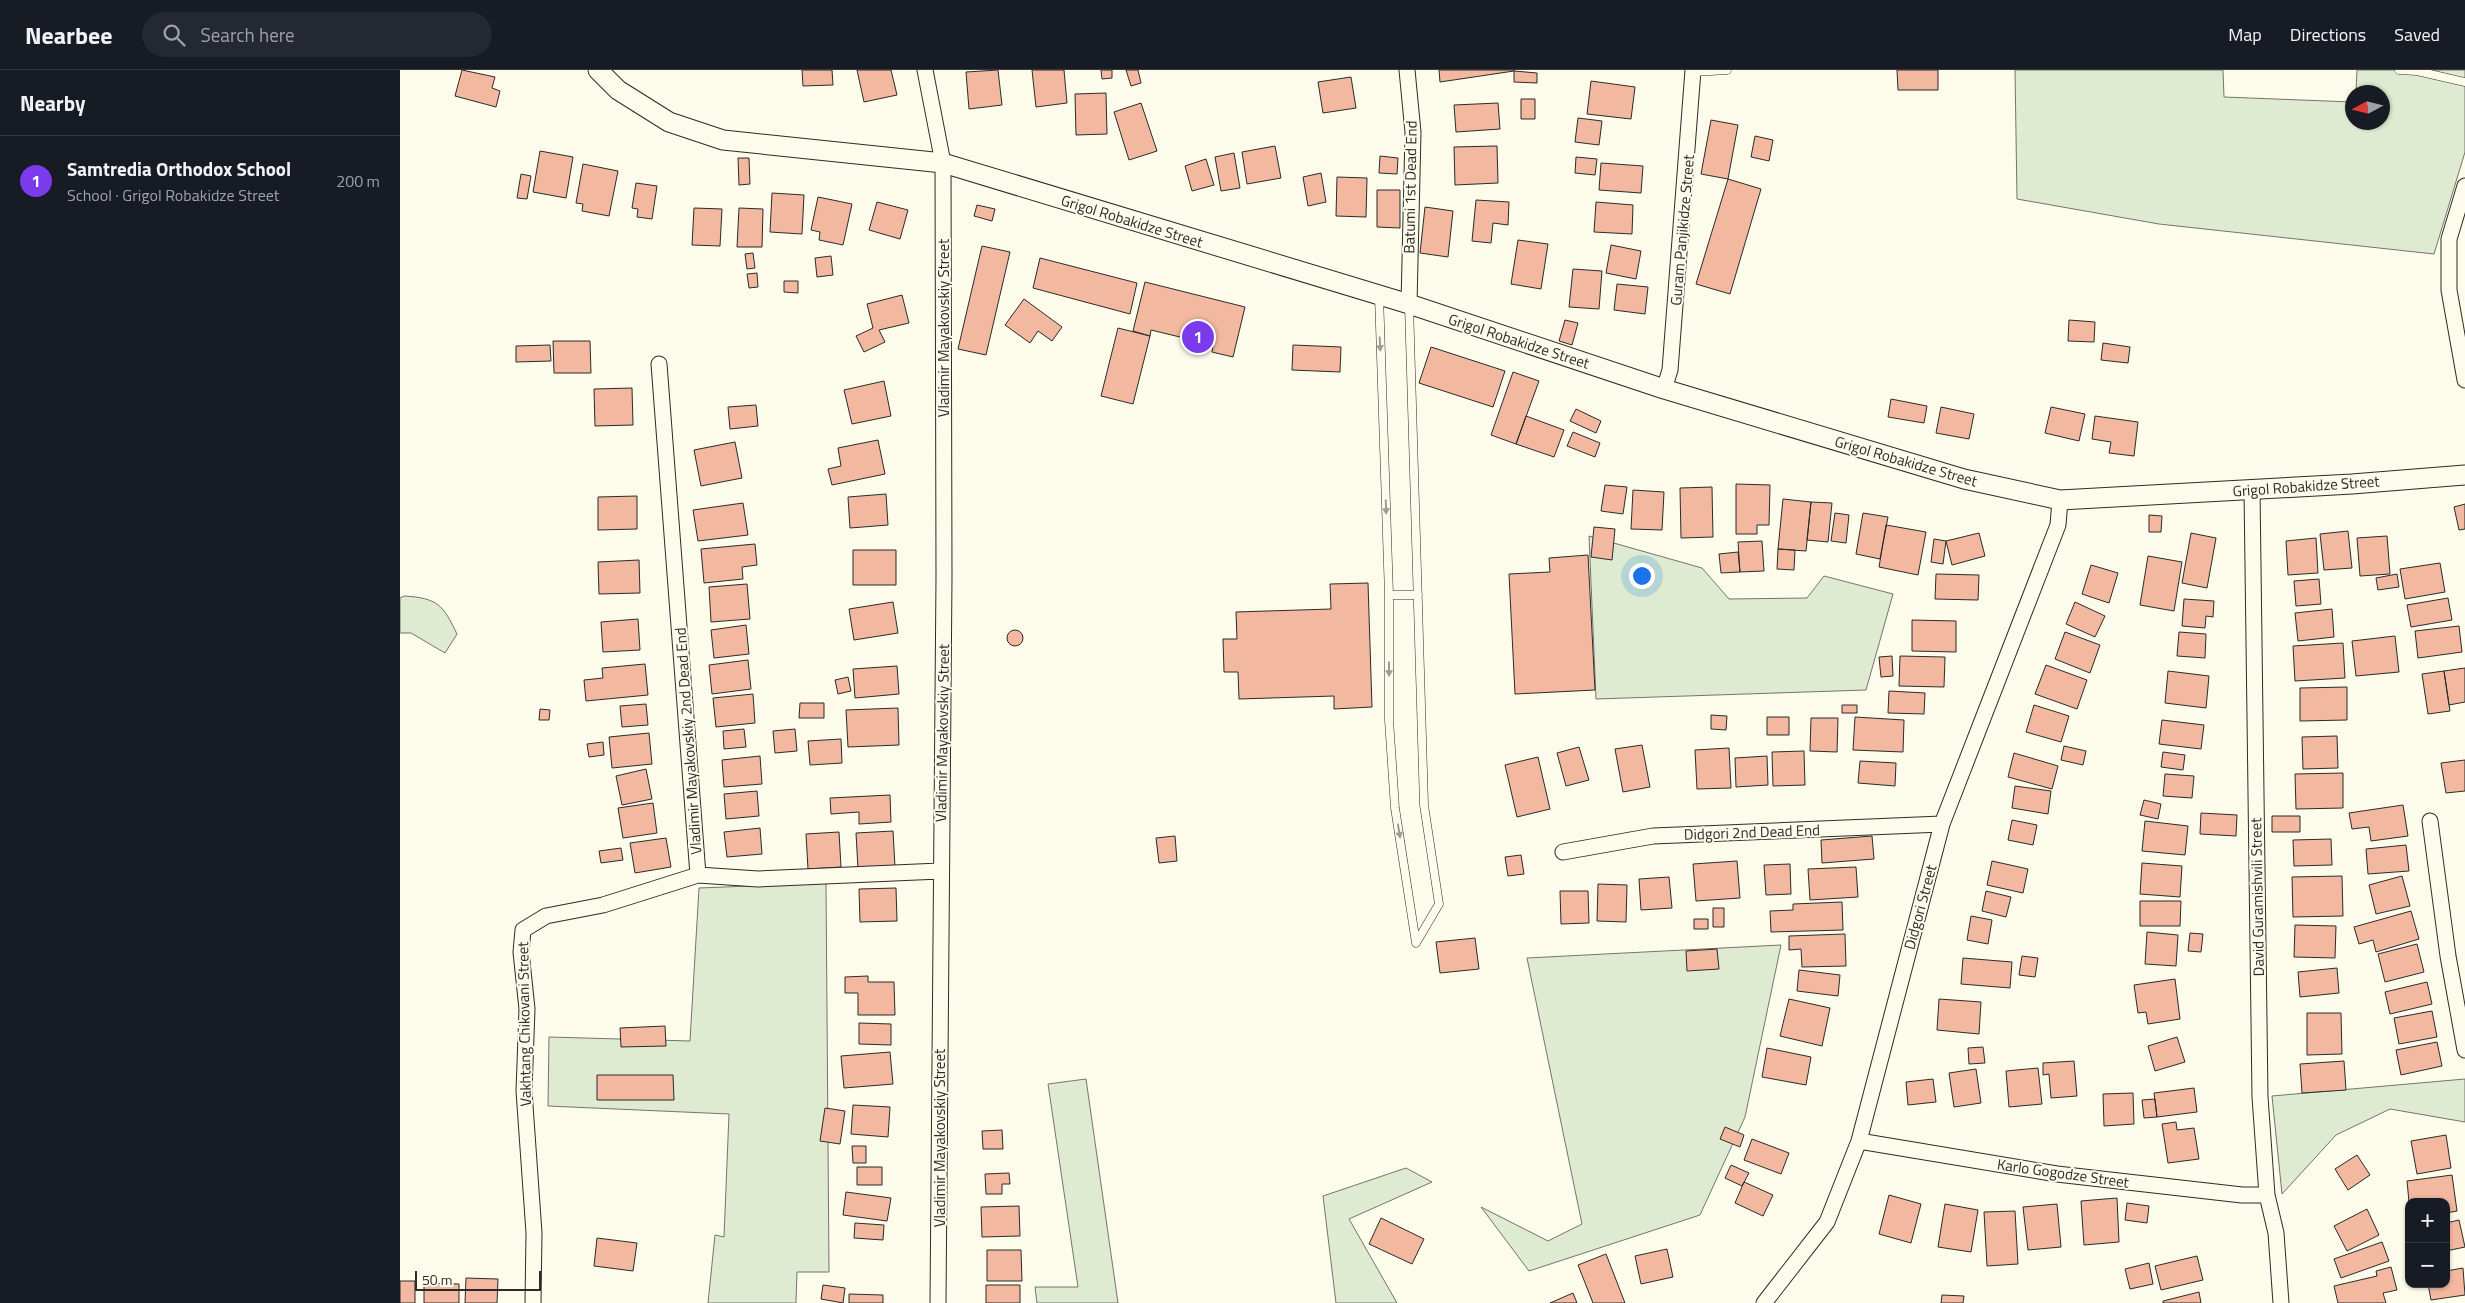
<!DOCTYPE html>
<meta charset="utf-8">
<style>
:root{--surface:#171b24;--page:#242831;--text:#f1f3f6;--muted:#9ea1a6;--line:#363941;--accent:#7c3aed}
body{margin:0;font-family:"Titillium Web",sans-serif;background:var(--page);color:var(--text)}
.controls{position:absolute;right:15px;bottom:15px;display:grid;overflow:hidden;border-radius:10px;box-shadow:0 1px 4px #0004}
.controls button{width:45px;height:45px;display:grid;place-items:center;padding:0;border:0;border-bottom:1px solid var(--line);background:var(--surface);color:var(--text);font:25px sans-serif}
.compass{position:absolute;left:1945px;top:15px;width:45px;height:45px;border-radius:50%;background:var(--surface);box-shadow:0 1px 4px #0004;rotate:263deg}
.scale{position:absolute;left:15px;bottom:12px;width:126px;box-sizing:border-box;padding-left:5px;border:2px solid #2b2b2b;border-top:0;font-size:14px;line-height:18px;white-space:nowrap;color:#2b2b2b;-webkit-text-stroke:4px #fdfbea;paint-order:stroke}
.you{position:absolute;left:1241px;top:505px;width:18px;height:18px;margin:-12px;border:4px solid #fff;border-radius:50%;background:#1a73e8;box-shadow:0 0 0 8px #1a73e833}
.badge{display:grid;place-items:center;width:32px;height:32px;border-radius:50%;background:var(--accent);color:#fff;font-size:16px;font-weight:700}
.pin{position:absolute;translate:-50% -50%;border:2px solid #fff;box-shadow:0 1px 5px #0006}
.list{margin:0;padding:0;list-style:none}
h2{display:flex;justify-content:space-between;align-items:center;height:65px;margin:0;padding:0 20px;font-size:21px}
h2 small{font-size:16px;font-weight:400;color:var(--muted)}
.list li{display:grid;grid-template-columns:32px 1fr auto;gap:15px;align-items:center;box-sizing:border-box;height:90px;padding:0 20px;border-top:1px solid var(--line)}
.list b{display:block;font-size:19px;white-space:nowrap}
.list p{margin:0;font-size:16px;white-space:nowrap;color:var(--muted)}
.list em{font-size:16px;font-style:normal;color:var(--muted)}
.icon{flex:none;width:28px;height:28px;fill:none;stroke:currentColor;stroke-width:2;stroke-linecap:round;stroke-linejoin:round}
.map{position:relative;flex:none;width:2065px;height:1233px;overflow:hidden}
header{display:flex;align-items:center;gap:30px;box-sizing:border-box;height:70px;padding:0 25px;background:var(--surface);border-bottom:1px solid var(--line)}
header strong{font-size:24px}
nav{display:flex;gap:28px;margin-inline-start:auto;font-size:18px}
.search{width:350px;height:45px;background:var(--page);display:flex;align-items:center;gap:12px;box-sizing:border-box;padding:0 18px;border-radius:28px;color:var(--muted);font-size:19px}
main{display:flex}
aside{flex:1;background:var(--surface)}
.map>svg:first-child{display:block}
</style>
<header>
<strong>Nearbee</strong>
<div class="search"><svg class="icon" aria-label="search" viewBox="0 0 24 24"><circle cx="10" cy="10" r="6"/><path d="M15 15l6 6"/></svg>Search here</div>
<nav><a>Map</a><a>Directions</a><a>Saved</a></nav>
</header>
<main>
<aside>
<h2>Nearby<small></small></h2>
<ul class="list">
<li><span class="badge">1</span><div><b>Samtredia Orthodox School</b><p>School · Grigol Robakidze Street</p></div><em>200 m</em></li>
</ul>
</aside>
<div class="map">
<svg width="2065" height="1233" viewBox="0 0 2065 1233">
<rect width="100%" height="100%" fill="#fdfbea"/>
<path fill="#deebd1" stroke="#74746e" d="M1615,0H1823L1824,27L1952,32V52H1982V22H1956L1957,0H2065V82L2034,184L1759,154L1617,129Z
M1189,466L1302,498L1329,529L1407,528L1424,506L1493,524L1466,620L1196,629Z
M4,526C38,528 43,535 57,564L45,583L11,563H0V528Z
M426,813L429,1202H397L396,1233H308L315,1165L324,1167L329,1044L148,1036L149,967L290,971L299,818Z
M1381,875L1345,1047L1300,1145L1129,1201L1081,1137L1148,1171L1182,1154L1127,888Z
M686,1009L718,1233H637L635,1217H678L648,1014Z
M2065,1009V1052L1990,1039L1936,1065L1882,1124L1872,1026Z
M1006,1098L1032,1112L949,1149L997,1233H936L923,1126Z"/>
<path fill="#f2b8a0" stroke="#2b2b2b" d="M62,0L95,7L92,18L100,21L96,37L55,26Z
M402,0H432L433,15L403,16Z
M457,0H491L497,25L464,32Z
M598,0L602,35L569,39L566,2Z
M632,0H664L667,33L636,37Z
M701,0H712V8L702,9Z
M726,0H738L741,13L731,16Z
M1039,0H1114V1L1040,12Z
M1497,0H1538V20H1498Z
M1114,1L1137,3V13L1114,12Z
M951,7L956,38L923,43L918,12Z
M1191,11L1235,17L1231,49L1187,44Z
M706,23L707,64L676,65L675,24Z
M1121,29H1135V49H1121Z
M741,33L757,81L729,90L714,42Z
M1098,33L1100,59L1056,62L1054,35Z
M1178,48L1202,51L1199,75L1175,72Z
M1311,50L1338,55L1328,109L1301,104Z
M1355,66L1373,70L1369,91L1351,87Z
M875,76L881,108L847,114L842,82Z
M1097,76L1098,113L1055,115L1054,77Z
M140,81L173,87L166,128L133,122Z
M834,83L840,118L821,121L815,87Z
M980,86L998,88L997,104L979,103Z
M1176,87L1197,89L1195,105L1175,103Z
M338,88H349L350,114L339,115Z
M806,89L814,115L792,121L785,96Z
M1201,93L1243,96L1241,123L1199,120Z
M183,94L218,101L209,146L182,141L183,134L176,133Z
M921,103L926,132L908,136L903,107Z
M121,104L131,106L127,129L117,128Z
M937,107L967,108L966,147L936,146Z
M1328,109L1361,119L1330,224L1296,214Z
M236,113L257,116L252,149L237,147L238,139L232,138Z
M977,120H1000V158L977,157Z
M372,123L404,125L402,164L370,162Z
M418,127L452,134L443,175L419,170L420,162L411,160Z
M1076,130L1109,132L1108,155L1093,153L1091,173L1072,171Z
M477,132L508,140L500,169L469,160Z
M1196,132L1233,135L1232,164L1194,162Z
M577,135L595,139L592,151L574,146Z
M1025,137L1053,141L1048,187L1020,183Z
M294,138L322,139L320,176L292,175Z
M339,138L363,139L362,177H337Z
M1118,170L1148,174L1141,219L1111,214Z
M1211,175L1241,181L1236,209L1206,203Z
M582,176L610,182L586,285L558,279Z
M353,183L355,198L347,199L345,184Z
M431,186L433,205L417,207L415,188Z
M640,188L737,213L730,244L633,218Z
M1173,199L1202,201L1199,239L1169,237Z
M357,203L358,217L349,218L347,204Z
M384,211H398V223L384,222Z
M745,212L845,237L833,287L812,282L813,275L751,260L750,266L733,261Z
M1217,214L1248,217L1245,244L1214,240Z
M502,225L509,253L479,260L485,272L464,282L456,266L473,258L467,234Z
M624,229L662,257L652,271L638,261L630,273L605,255Z
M1165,250L1178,253L1172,275L1159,271Z
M1669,250L1695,252L1694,272L1668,271Z
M718,258L750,266L733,334L701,326Z
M153,271H190L191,303H154Z
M1703,273L1730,277L1728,293L1701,290Z
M150,275L151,291L116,292V276Z
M893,275L941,277L940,302L892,300Z
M1031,277L1105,301L1093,337L1019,313Z
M1113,302L1139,311L1116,374L1091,365Z
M484,311L491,346L452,354L444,320Z
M232,318L233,355L195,356L194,319Z
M1491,329L1527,336L1524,353L1488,347Z
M356,335L358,356L330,359L328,337Z
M1541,337L1574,344L1569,369L1536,363Z
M1651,337L1685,344L1679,371L1645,363Z
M1176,339L1201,351L1196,363L1170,351Z
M1126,346L1164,360L1154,387L1116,374Z
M1695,346L1738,352L1734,386L1709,383L1711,372L1692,369Z
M1173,362L1200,373L1195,387L1167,376Z
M478,370L485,404L432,415L428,399L441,396L438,378Z
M335,372L342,408L301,416L294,380Z
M1336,414L1370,415L1369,455H1357V464H1336Z
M1205,415L1227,417L1223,444L1201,441Z
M1312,417L1313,467L1281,468L1280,418Z
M1233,420L1264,422L1262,460L1231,459Z
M486,424L488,455L450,458L448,427Z
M237,426V459L198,460V427Z
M1383,429L1411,432L1406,481L1378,479Z
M1411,432L1432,433L1428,472L1407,470Z
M343,433L348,465L298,471L293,440Z
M2065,434V459L2059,460L2054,437Z
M1435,443L1449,445L1446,473L1431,471Z
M1463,443L1488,447L1480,489L1456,484Z
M1749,445L1762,446L1761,462H1749Z
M1486,455L1526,462L1518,505L1479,497Z
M1194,457L1215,459L1212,490L1191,487Z
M1948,461L1952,498L1924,500L1920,464Z
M1579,463L1585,486L1552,495L1546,471Z
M1791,463L1816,468L1807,518L1782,513Z
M1987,466L1990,504L1960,506L1957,468Z
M1916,468L1918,503L1888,505L1886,471Z
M1534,469L1546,471L1543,494L1531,492Z
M1362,471L1364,501L1340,502L1338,472Z
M355,474L357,495L342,497L343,509L304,513L301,479Z
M1378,479L1395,480L1394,500L1377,499Z
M453,480H496V515H453Z
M1338,482L1340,502L1321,503L1319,484Z
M1188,485L1195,620L1115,624L1109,504L1150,502L1149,488Z
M1748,486L1782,492L1774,541L1740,535Z
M239,490L240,523L199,524L198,492Z
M2040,493L2045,522L2005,529L2000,499Z
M1691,495L1718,503L1709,533L1682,524Z
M1536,504L1579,505L1578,530L1535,529Z
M1997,504L1999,517L1978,520L1976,508Z
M1919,509L1921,534L1896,536L1894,511Z
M968,513L972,637L934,639V626L839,629L838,602H824L823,569H837L836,542L931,539L930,514Z
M347,514L350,549L311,552L309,517Z
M2048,528L2052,550L2011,557L2007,535Z
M1784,529L1814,531L1813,547L1806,546L1805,558L1782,556Z
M493,532L498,563L454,570L449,539Z
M1675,532L1705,546L1695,567L1666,554Z
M1932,539L1934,567L1898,571L1895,543Z
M238,549L240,580L203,582L201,552Z
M1512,550L1556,551V582L1512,581Z
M346,555L349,584L314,588L311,560Z
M2059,556L2062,582L2018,588L2015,561Z
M607 568a8 8 0 1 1 16 0a8 8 0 1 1-16 0Z
M1665,562L1700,575L1690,603L1655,589Z
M1779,562L1806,564L1805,588L1777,586Z
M1995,566L1999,602L1956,606L1952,571Z
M1943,573L1945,608L1895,611L1893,576Z
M1492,586L1493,606L1481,607L1479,587Z
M1500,586L1545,587L1544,617L1499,616Z
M348,590L351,619L312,624L309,595Z
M245,594L248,625L186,631L184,610L203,608L202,598Z
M1646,595L1687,610L1677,639L1635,624Z
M497,596L499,624L455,628L453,599Z
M2065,598V632L2049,635L2044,601Z
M1768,601L1809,606L1806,638L1765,633Z
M2044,601L2050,641L2028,644L2022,604Z
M448,607L451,621L438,624L435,610Z
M1947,617V650L1900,651V618Z
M1489,621L1525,623L1524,644L1488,643Z
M353,624L355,653L316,657L313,628Z
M400,633H424V648H399Z
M246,634L248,655L222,657L220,636Z
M1442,635H1457V643H1442Z
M1634,635L1669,646L1661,672L1626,662Z
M498,638L499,675L448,677L446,640Z
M140,639L150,640L149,650H139Z
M1311,645L1327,646L1326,660L1311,659Z
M1367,647H1389V665H1367Z
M1455,647L1504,650L1503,682L1453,680Z
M1411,648H1438L1437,682L1410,681Z
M1762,650L1804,655L1801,679L1759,674Z
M344,659L346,677L324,679L323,661Z
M395,659L397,681L375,683L373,661Z
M249,663L252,694L212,698L209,667Z
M1937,666L1938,698L1903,699L1902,667Z
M441,669L442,693L410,695L408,671Z
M203,672L204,685L189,687L187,674Z
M1242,675L1250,717L1223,722L1215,679Z
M1664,676L1686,681L1683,695L1661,690Z
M1179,677L1189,710L1166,716L1157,683Z
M1329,678L1331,718L1297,719L1295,680Z
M1404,681L1405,715L1373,716L1372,682Z
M1763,682L1785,685L1783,700L1761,697Z
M1614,683L1658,696L1652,719L1608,707Z
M360,686L362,714L324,717L322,690Z
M1367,686L1368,715L1336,717L1335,688Z
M1138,687L1150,739L1117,747L1105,695Z
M2065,690V721L2046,723L2041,693Z
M1460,691L1496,693L1495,716L1458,713Z
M246,699L252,729L222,735L216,706Z
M1943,703V738L1896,739L1895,704Z
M1765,704L1794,706L1792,728L1763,726Z
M1615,716L1651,721L1648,744L1612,738Z
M357,721L359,746L326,749L324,724Z
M490,725L491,752L459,754V742L431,744L430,728Z
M1744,730L1761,734L1758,749L1740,745Z
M253,733L257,763L223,768L218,738Z
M2003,735L2008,766L1971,771L1969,757L1952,759L1949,743Z
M1801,743L1837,745L1836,766L1800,764Z
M1872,746H1900V762H1872Z
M1612,750L1637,755L1633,775L1608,770Z
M1745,751L1788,756L1785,785L1742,781Z
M360,758L362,784L327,787L324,762Z
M493,761L495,797L458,799L456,763Z
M439,762L441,797L408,799L406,764Z
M775,766L777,791L759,793L756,768Z
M1472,766L1474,789L1422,793L1421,770Z
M266,768L271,797L235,803L230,773Z
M1931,769L1932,795L1894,796L1893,770Z
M2006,775L2009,801L1968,804L1966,779Z
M221,778L223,790L201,793L199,781Z
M1121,785L1124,804L1108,806L1105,787Z
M1337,791L1340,828L1296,831L1293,794Z
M1592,791L1628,799L1623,823L1587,815Z
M1742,793L1782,796L1780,827L1740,824Z
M1390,794L1391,824L1366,825L1364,795Z
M1456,797L1458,827L1410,830L1408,799Z
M1942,806L1943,846L1893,847L1892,807Z
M2002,806L2010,836L1976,844L1969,815Z
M1269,807L1272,838L1241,840L1239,809Z
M1198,814L1227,815L1226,852L1197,851Z
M496,818L497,851L460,852L459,819Z
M1160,821H1188L1189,853L1161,854Z
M1586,821L1611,827L1606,847L1582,841Z
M1740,831H1781L1780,856H1740Z
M1442,832L1443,860L1371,862L1370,841L1393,840V834Z
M1313,838H1324V857H1313Z
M2011,841L2019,869L1976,882L1973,870L1959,874L1954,857Z
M1571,846L1592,850L1588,874L1567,870Z
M1294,849H1308V859H1294Z
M1895,855L1936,856L1935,888L1894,887Z
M1747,862L1778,865L1776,896L1745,894Z
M1790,863L1803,864L1801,882L1788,881Z
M1445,864L1446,896L1402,897L1401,879L1389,880V866Z
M1075,868L1079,899L1040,903L1036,872Z
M2017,874L2024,902L1985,912L1978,884Z
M1317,879L1319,899L1287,901L1286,881Z
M1622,886L1638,888L1635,907L1619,905Z
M1563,888L1612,892L1610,918L1561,914Z
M1937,898L1939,923L1900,927L1898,902Z
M1399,900L1440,905L1438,926L1397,921Z
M468,906V912H494L495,945H458V923H445V907Z
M1775,909L1780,949L1748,954L1746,942L1738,943L1734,915Z
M2027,912L2032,934L1990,944L1985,922Z
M1389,929L1430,938L1422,976L1380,966Z
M1539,929L1581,932L1579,964L1537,960Z
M2032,941L2037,967L1999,974L1994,948Z
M1907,943H1941L1942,984L1907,985Z
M459,953L491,954V975L459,974Z
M265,956L266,976L221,977L220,958Z
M1777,967L1785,992L1755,1001L1748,976Z
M2037,972L2042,996L2001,1005L1996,980Z
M1583,977L1585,993L1569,994L1568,978Z
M1367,978L1411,987L1406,1015L1362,1007Z
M490,982L493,1014L444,1018L441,986Z
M1674,991L1677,1026L1651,1028L1649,1004L1643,1005V993Z
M1944,991L1946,1020L1902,1023L1900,994Z
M1638,998L1642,1034L1609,1037L1606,1001Z
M1576,999L1581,1033L1554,1037L1549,1003Z
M197,1005H273L274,1030H197Z
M1533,1009L1536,1032L1508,1035L1506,1012Z
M1794,1018L1797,1042L1757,1047L1754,1023Z
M1733,1023L1734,1054L1704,1056L1703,1024Z
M1755,1029L1757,1047L1744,1048L1742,1030Z
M453,1035L490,1037L488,1067L451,1064Z
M425,1038L445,1041L440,1074L420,1071Z
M1776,1052L1777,1060L1794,1058L1799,1089L1768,1093L1762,1054Z
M1325,1057L1344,1065L1340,1077L1320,1069Z
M602,1060L603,1079H583L582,1061Z
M2046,1065L2051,1098L2017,1104L2011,1071Z
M1352,1069L1389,1083L1381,1104L1344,1090Z
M452,1076H466V1093H453Z
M1957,1085L1970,1105L1948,1120L1935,1099Z
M1331,1095L1349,1103L1342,1116L1325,1108Z
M457,1097H482V1115H457Z
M609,1103L610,1114H602V1124H586L585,1104Z
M2052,1105L2057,1141L2046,1143V1132H2009L2007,1111Z
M1344,1112L1373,1125L1363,1146L1335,1133Z
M446,1122L491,1128L487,1151L443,1145Z
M1489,1125L1521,1134L1511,1173L1479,1164Z
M1717,1128L1719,1172L1684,1175L1681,1131Z
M1727,1133L1749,1136L1747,1153L1725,1150Z
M1545,1134L1578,1140L1571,1182L1538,1177Z
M1657,1134L1661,1177L1628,1180L1623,1137Z
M619,1136L620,1166L582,1167L581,1137Z
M1967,1139L1979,1165L1947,1181L1934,1156Z
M1615,1141L1618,1194L1587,1196L1584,1142Z
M981,1148L1024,1169L1012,1194L969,1174Z
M2059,1150L2065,1177L2046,1181V1153Z
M455,1153L484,1155L483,1170L454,1168Z
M197,1168L237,1173L233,1201L194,1196Z
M1982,1172L1989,1191L1941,1208L1934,1189Z
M1267,1179L1273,1207L1241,1214L1235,1186Z
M587,1180H621L622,1211H587Z
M1206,1184L1225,1233H1193L1178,1195Z
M1797,1186L1803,1210L1761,1220L1755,1196Z
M1749,1193L1753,1214L1730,1219L1725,1199Z
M1991,1197L1997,1220L1983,1223L1986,1233H1938L1934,1216L1977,1206L1976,1201Z
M2063,1198L2065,1225L2031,1230L2028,1214H2046V1201Z
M66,1208L98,1209L97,1233H65Z
M0,1211H15V1233H0Z
M24,1213L59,1214V1233H24Z
M423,1215L445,1218L443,1233L421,1229Z
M586,1215H620V1233H586Z
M1799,1222L1801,1233H1763V1231Z
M1173,1223L1177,1233H1150Z
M449,1224L483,1225V1233H449Z
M1542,1225L1564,1226L1563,1233H1541Z"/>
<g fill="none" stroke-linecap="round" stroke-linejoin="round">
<g stroke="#2b2b2b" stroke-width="9">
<path id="service" d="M1999,0L2017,1L2065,12
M1293,2L1327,0
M979,225L989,525V650L995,738L1016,873L1039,834L1024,735L1009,235
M989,525H1018"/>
</g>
<g stroke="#2b2b2b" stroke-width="17">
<path id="minor" d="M525,0L543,93L544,506L538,1233
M1007,0L1013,62L1009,234
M2065,116L2049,169V220L2065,310
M259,294L298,805L358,809L540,801
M1264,319L1270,300L1293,0
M1852,420L1860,1027L1867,1125L1876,1163L1881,1233
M2030,751L2048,886L2065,980
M1163,782L1253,766L1542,754
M1459,1071L1657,1104L1842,1125H1867
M133,1233L134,1163L124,1021L127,939L121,882L123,860L146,846L203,835L298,805
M1364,1233L1427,1152L1459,1071L1542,754L1658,455L1660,430"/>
</g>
<g stroke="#2b2b2b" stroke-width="21">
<path id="tertiary" d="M198,0L218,20L269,52L323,70L543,93L1009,234L1264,319L1564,409L1660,430L1952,414L2065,405"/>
</g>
<use href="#service" stroke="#fdfbea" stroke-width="8"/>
<use href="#minor" stroke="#fdfbea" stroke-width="15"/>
<use href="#tertiary" stroke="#fdfbea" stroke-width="19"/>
</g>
<defs><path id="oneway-solid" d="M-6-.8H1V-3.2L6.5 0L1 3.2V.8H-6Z" transform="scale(1.25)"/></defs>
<g fill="#9e9d94">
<use href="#oneway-solid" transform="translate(980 274) rotate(88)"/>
<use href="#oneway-solid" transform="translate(986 437) rotate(88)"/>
<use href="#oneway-solid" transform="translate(989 599) rotate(90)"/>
<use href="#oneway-solid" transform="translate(999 761) rotate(81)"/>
</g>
<g text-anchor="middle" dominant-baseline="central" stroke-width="4" stroke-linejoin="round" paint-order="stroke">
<g font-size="15" fill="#2b2b2b" stroke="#fdfbea">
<text transform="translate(1010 117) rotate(-89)">Batumi 1st Dead End</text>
<text transform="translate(732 151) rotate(17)">Grigol Robakidze Street</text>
<text transform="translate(1282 160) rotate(-85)">Guram Panjikidze Street</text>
<text transform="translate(543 258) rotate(-90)">Vladimir Mayakovskiy Street</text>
<text transform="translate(1119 271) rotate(18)">Grigol Robakidze Street</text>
<text transform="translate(1506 391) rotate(16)">Grigol Robakidze Street</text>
<text transform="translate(1906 416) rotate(-4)">Grigol Robakidze Street</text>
<text transform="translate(542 663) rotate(-89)">Vladimir Mayakovskiy Street</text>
<text transform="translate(288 671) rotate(-94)">Vladimir Mayakovskiy 2nd Dead End</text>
<text transform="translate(1352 762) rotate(-2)">Didgori 2nd Dead End</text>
<text transform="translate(1857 827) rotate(-91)">David Guramishvili Street</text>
<text transform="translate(1520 837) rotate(-75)">Didgori Street</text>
<text transform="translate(124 954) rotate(-91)">Vakhtang Chikovani Street</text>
<text transform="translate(539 1068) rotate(-90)">Vladimir Mayakovskiy Street</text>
<text transform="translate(1663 1103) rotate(8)">Karlo Gogodze Street</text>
</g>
</g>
</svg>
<div class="controls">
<button>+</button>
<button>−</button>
</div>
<svg class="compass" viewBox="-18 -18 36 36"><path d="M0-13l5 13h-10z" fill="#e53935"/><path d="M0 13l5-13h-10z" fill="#9ea1a6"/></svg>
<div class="scale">50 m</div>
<div class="you"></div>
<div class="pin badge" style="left:798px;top:267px">1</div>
</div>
</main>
